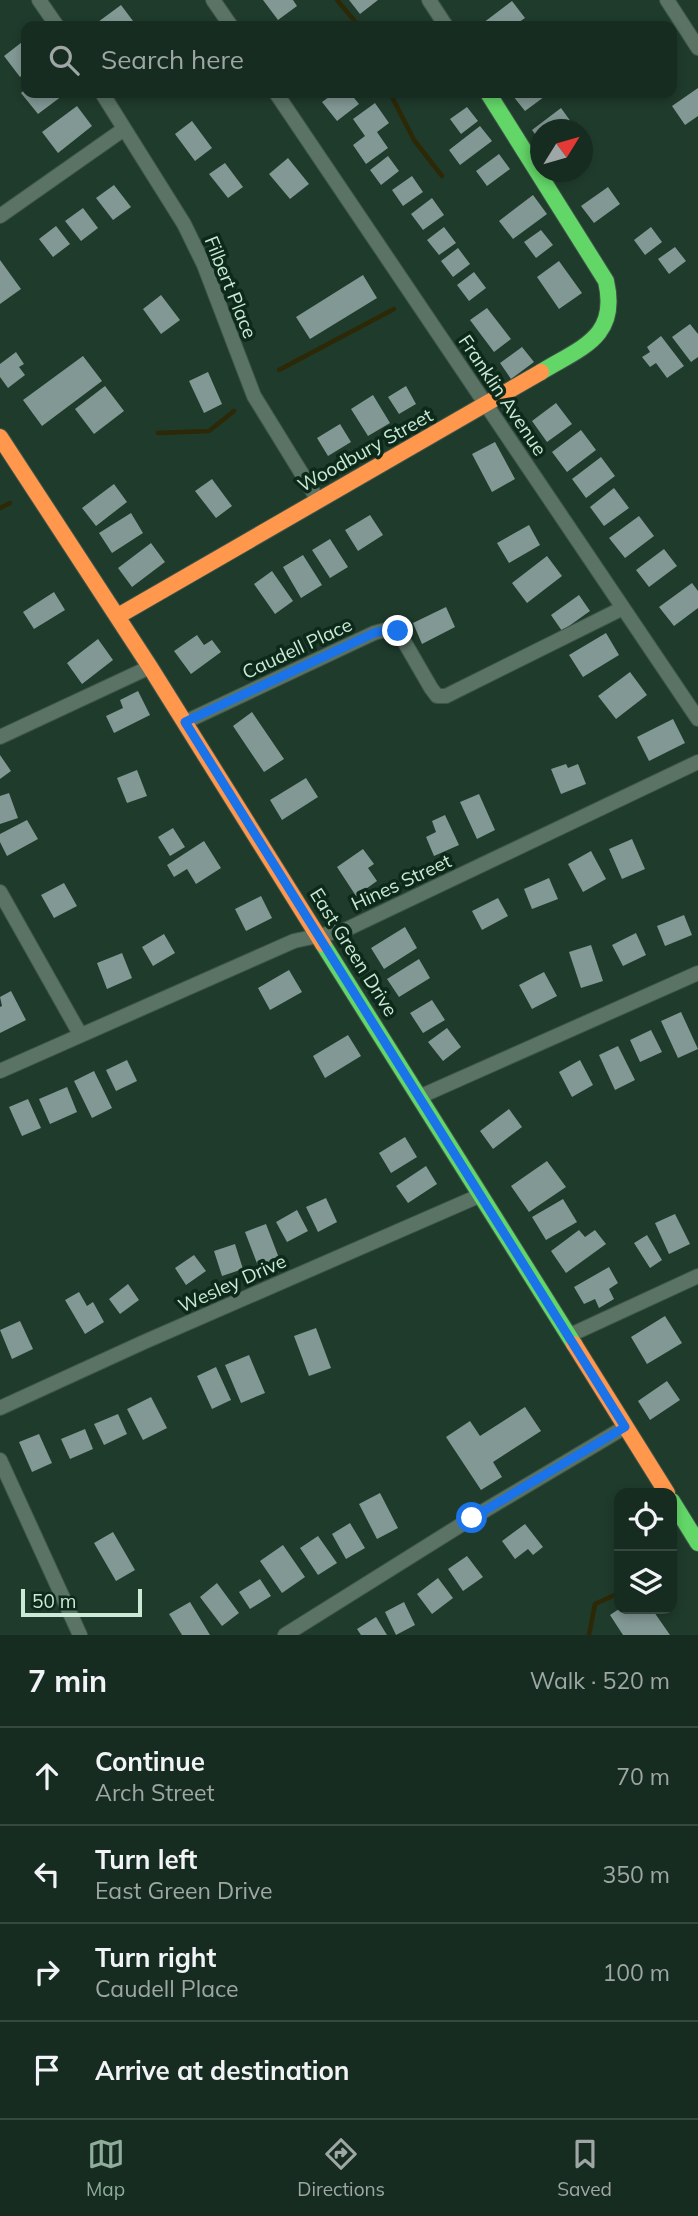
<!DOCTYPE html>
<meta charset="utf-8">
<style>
:root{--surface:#172c21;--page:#20342a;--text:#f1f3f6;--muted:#9ea7a5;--line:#36483f;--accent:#8ead9a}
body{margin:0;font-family:Mulish,sans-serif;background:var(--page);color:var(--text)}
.controls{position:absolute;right:21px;bottom:21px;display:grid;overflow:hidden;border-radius:14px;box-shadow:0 4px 10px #0003}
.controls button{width:63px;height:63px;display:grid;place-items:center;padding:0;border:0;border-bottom:2px solid var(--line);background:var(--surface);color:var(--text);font:35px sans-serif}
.compass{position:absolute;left:530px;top:119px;width:63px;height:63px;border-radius:50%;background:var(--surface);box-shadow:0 4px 10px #0003;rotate:53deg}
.scale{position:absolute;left:21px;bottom:18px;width:121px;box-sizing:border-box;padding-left:7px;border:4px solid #caead5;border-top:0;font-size:19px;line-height:24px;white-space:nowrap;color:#caead5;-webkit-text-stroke:5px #0d2919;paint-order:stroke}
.stop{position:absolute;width:21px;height:21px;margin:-16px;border:5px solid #1a73e8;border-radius:50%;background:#fff}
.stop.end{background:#1a73e8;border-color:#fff;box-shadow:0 2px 7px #0008}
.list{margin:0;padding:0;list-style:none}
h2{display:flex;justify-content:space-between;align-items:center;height:91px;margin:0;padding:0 28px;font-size:30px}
h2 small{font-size:23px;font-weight:400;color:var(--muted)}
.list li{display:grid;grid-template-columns:46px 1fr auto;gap:21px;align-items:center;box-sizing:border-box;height:98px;padding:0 28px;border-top:2px solid var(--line)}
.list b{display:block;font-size:26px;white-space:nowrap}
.list p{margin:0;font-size:23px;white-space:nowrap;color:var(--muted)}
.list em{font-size:23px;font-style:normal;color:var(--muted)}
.icon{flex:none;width:38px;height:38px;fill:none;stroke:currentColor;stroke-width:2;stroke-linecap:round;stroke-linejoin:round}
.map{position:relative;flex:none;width:698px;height:1635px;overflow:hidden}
.search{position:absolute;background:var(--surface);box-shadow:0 4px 10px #0003;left:21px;right:21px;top:21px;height:77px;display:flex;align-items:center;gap:18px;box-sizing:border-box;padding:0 24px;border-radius:14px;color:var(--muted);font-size:26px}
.sheet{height:483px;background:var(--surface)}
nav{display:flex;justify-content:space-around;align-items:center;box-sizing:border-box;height:98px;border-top:2px solid var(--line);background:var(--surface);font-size:19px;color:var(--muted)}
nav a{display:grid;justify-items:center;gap:4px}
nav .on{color:var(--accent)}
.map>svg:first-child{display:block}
</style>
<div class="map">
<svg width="698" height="1635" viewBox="0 0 698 1635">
<rect width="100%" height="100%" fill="#1f3b2c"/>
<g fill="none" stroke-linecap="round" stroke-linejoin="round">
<path stroke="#2d2806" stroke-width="4.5" d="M337,0L359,26
M390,93L414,140L442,176
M279,370L394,309
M158,433L209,431L234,411
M0,508L10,503
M589,1635L595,1604L619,1593"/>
</g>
<path fill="#829894" d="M263,0H293L297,6L278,20Z
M349,0H378L360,14Z
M512,1L525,18L513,26H485L483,23Z
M121,5L136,25L101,26L98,22Z
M26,39V72L20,77L4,56Z
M698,88V116L685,125L672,106Z
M26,89V93H66L38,114L21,93Z
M325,93H350L359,104L337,121L322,102L329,97Z
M517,93H547L548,94L525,111L513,96Z
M375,103L389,123L377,132L388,148L366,164L353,145L365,136L353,119Z
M77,106L92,126L58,153L42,132Z
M467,107L478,121L461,134L450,119Z
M561,108L574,126L569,130H540V141L532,130Z
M192,121L212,148L195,161L175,134Z
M480,126L492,141L460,165L449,150Z
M499,154L510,169L487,186L476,171Z
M388,156L399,171L381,185L370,170Z
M288,158L309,184L290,199L269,174Z
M225,163L243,187L228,198L209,174Z
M412,176L423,192L403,206L392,190Z
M114,185L131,207L113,220L96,198Z
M608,187L620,204L594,223L581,206Z
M533,195L547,214L513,239L499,221Z
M432,198L444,215L423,230L411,214Z
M83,208L98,228L81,241L65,221Z
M56,226L70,244L53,257L39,239Z
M444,227L456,243L439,255L427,240Z
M651,227L662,242L645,255L634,240Z
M541,230L553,245L536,258L524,242Z
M675,247L686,261L669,274L658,259Z
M458,248L470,264L453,277L441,261Z
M0,260L21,289L0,304Z
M559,261L582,293L559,309L537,277Z
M474,272L486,288L469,301L457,285Z
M363,275L377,298L310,339L296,317Z
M161,295L180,320L161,334L143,309Z
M487,308L511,339L494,352L470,320Z
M690,324L698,334V357L691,362L672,337Z
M661,336L684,366L667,378L656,363L650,367L642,357L650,352L647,347Z
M522,347L534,362L511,379L500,363Z
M16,352L24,364L19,367L25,375L8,388L0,377V364Z
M83,356L102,381L42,426L23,400Z
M208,372L222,404L204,413L189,381Z
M105,386L124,411L94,434L75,409Z
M406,386L416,404L399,414L388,397Z
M373,395L390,423L368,436L351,409Z
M556,403L572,424L547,442L532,421Z
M340,424L351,442L328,456L317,438Z
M581,430L596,450L567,472L552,452Z
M495,442L515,479L492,492L472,454Z
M601,457L615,476L586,498L572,479Z
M212,479L232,506L216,518L195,491Z
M114,484L127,502L96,526L82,508Z
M614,488L629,508L604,526L590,507Z
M131,513L143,533L112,553L99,533Z
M370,515L383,535L358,551L345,530Z
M639,516L654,536L625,558L609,538Z
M529,525L540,545L509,563L497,543Z
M330,539L348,567L330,578L312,550Z
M151,543L165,562L132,587L118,568Z
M664,549L677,566L649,587L636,570Z
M303,555L322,585L301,598L283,567Z
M547,556L562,576L527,603L512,583Z
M272,571L293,601L275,614L254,584Z
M692,583L698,591V608L674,626L659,607Z
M54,592L65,610L34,629L23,612Z
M579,595L590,611L562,631L551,615Z
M446,607L455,627L422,644L413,623Z
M606,633L619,655L583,677L569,655Z
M197,635L204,645L212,640L221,652L191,674L174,651Z
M98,639L113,660L82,684L67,663Z
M630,672L647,695L616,719L598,696Z
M138,691L150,715L114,733L106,716L123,708L120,700Z
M252,712L284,759L264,772L233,726Z
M673,719L685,743L649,761L637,737Z
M0,755L11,771L0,779Z
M566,764L568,768L578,764L586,784L561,794L551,769Z
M137,770L147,796L127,803L117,778Z
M306,778L318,797L282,820L270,800Z
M9,793L18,818L0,824V796Z
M479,794L495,830L477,839L460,802Z
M445,815L459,845L434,856L426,837L436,832L432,821Z
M27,820L38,839L7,856L0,842V834Z
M173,828L185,847L170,856L158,837Z
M632,839L645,869L622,879L609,849Z
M204,841L221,868L196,884L187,869L174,877L167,865Z
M363,849L374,864L368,868L377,881L356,896L337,867Z
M591,851L606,879L583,892L568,864Z
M549,878L558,899L532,909L524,889Z
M64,883L77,906L54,918L41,895Z
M261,896L272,918L246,931L235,909Z
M498,898L508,916L482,930L472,911Z
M684,915L692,935L665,946L657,926Z
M405,927L417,948L384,969L371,948Z
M636,933L646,955L623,966L612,945Z
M164,934L175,953L153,966L142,947Z
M591,945L603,981L581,988L569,952Z
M122,953L132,978L107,989L97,963Z
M419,959L430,978L399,997L387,979Z
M289,970L302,992L270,1010L258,988Z
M544,972L557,996L532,1009L519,985Z
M11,991L26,1020L0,1033V1007L2,1006L0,997Z
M432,1000L445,1020L423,1033L410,1013Z
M681,1012L698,1049L678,1058L661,1021Z
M447,1028L461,1047L443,1061L428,1042Z
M651,1030L662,1052L640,1062L630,1040Z
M348,1035L361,1056L325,1078L313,1056Z
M618,1046L635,1080L615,1090L599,1055Z
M127,1060L137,1081L116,1091L106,1070Z
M580,1060L593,1085L572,1097L559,1072Z
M94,1071L112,1108L92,1118L74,1081Z
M67,1087L77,1112L50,1124L39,1099Z
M28,1099L41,1128L22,1136L9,1107Z
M509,1109L522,1127L493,1149L480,1131Z
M405,1137L417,1157L391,1173L379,1153Z
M547,1161L566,1187L529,1212L511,1186Z
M426,1166L437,1184L408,1203L396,1186Z
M326,1198L337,1222L318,1232L306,1207Z
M563,1199L577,1222L546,1240L532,1217Z
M297,1210L308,1231L287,1242L276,1222Z
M675,1214L690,1244L669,1254L655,1223Z
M266,1224L279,1258L258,1266L245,1232Z
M579,1230L585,1237L595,1230L606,1244L566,1273L551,1251Z
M647,1235L662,1260L650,1268L634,1243Z
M235,1244L243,1269L222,1276L214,1251Z
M194,1255L206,1271L186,1285L175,1268Z
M609,1267L618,1283L609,1289L614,1299L599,1308L595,1299L584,1304L574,1287Z
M128,1284L139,1300L120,1314L109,1299Z
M79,1292L87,1306L93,1302L104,1322L85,1334L65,1300Z
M665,1316L682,1343L647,1364L631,1337Z
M20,1321L33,1349L12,1359L0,1330Z
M316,1328L331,1368L309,1376L294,1336Z
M249,1355L265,1393L241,1403L225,1365Z
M216,1367L231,1400L212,1409L197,1376Z
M667,1381L680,1400L650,1420L638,1401Z
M151,1397L167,1428L143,1440L127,1409Z
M525,1407L541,1431L493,1462L502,1477L481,1490L446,1437L470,1421L480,1436Z
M118,1414L127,1434L104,1445L94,1424Z
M85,1429L93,1449L70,1459L61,1439Z
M39,1434L52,1463L32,1472L19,1442Z
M380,1493L398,1528L377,1539L359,1504Z
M350,1523L365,1548L346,1559L332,1534Z
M525,1524L543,1547L533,1555L528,1549L515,1559L502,1541Z
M113,1532L135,1570L116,1581L94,1543Z
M318,1536L337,1563L318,1575L300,1548Z
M283,1545L305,1577L282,1593L260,1561Z
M467,1556L483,1577L463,1591L448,1569Z
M438,1578L453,1598L432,1614L417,1594Z
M260,1579L271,1596L250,1609L239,1592Z
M217,1583L239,1613L222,1626L200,1597Z
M190,1602L210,1635H182L169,1614Z
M404,1602L415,1625L396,1635L385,1612Z
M619,1609H652L670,1635H623L610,1615Z
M376,1617L387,1635H361L357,1629Z"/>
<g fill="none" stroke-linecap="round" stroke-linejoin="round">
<g stroke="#3f5549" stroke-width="16">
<path id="street" d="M39,0L57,26
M213,0L231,26
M429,0L446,26
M667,0L698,48
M102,93L184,224L204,265L254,396L318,500
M276,93L698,719
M0,216L124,129
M185,722L374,633L389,629L398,631L431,688L437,696H446L623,608
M0,737L150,667
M0,892L80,1034
M0,1071L294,941L345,930L698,762
M419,1097L698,973
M568,1336L698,1276
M0,1408L144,1342L481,1195
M0,1460L80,1635
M285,1635L472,1518L625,1427"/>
</g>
<g stroke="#3f5549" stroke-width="18">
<path id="fast" d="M488,93L606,281C619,337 582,347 541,372
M323,944L574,1344
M672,1501L698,1543"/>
</g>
<g stroke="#3f5549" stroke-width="18">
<path id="slow" d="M0,437L150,667L323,944
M118,616L541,372
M574,1344L667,1493"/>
</g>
<use href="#street" stroke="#5a7365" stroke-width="14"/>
<use href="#fast" stroke="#63d668" stroke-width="16"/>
<use href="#slow" stroke="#ff974d" stroke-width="16"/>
</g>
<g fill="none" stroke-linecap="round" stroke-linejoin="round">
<path stroke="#1a73e8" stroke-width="9" d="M398,631L389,629L374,633L185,722L625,1427L472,1518"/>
</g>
<g text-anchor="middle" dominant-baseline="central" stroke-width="7" stroke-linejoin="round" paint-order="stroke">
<g font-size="19" fill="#caead5" stroke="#0d2919">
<text transform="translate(231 287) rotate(68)">Filbert Place</text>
<text transform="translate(503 395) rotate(56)">Franklin Avenue</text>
<text transform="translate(365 450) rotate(-29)">Woodbury Street</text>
<text transform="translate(297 648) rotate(-25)">Caudell Place</text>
<text transform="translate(401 882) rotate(-25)">Hines Street</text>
<text transform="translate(354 952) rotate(58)">East Green Drive</text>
<text transform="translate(232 1283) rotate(-24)">Wesley Drive</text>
</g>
</g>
</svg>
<div class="controls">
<button><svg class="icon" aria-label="locate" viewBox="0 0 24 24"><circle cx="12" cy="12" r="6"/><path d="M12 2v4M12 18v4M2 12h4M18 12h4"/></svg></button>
<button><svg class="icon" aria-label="layers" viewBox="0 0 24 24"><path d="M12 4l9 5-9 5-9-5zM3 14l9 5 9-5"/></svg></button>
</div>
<svg class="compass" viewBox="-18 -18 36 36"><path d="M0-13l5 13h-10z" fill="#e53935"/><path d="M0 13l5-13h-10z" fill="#9ea7a5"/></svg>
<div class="scale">50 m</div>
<div class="stop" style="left:472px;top:1518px"></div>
<div class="stop end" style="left:398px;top:631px"></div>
<div class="search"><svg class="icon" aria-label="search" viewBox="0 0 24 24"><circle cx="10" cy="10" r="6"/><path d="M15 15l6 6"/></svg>Search here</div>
</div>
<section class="sheet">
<h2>7 min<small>Walk · 520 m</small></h2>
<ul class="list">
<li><svg class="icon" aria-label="ahead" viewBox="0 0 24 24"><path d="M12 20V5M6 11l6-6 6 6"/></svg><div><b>Continue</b><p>Arch Street</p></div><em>70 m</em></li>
<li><svg class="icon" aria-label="left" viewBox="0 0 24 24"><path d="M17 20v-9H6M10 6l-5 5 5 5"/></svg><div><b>Turn left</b><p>East Green Drive</p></div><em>350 m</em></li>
<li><svg class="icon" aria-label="right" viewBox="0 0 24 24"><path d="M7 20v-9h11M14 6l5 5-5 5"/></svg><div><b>Turn right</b><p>Caudell Place</p></div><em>100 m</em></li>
<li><svg class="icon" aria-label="arrive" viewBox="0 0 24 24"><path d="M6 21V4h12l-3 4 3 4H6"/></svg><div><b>Arrive at destination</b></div></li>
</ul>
</section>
<nav>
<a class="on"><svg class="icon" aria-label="map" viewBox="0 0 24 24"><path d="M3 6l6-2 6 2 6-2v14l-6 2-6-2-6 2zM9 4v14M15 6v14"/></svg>Map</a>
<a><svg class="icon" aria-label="directions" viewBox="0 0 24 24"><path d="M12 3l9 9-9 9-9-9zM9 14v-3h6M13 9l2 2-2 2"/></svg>Directions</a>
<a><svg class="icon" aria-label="saved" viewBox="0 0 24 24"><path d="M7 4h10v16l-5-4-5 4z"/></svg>Saved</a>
</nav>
